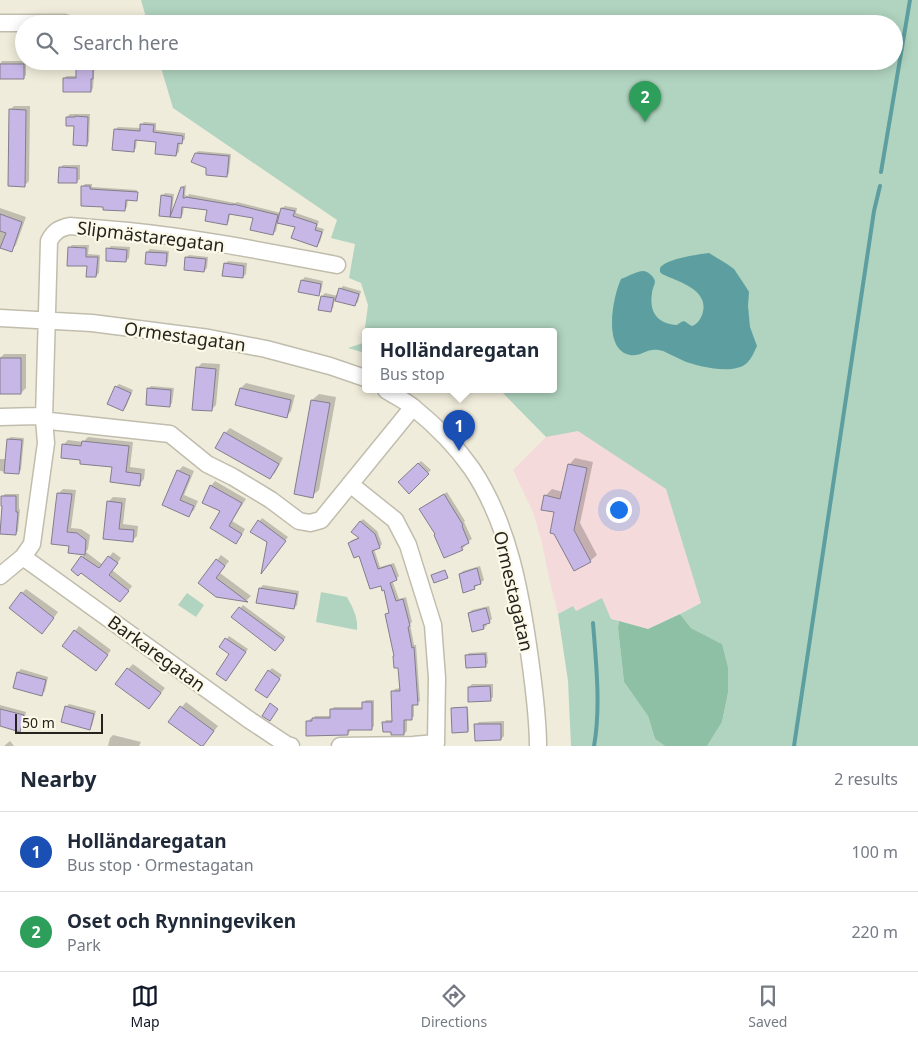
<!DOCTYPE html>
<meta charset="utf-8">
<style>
:root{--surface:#fff;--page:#f2f2f3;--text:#1f2937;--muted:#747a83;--line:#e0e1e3;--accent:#111827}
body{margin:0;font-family:"Noto Sans",sans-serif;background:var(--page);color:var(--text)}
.scale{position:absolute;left:15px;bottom:12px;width:88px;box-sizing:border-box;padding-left:5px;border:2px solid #25231d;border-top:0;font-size:14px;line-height:18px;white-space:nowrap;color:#25231d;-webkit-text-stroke:4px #fdf9e8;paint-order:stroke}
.you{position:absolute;left:618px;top:509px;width:18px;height:18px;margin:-12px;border:4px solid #fff;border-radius:50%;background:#1a73e8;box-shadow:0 0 0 8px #1a73e833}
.badge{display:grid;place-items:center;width:32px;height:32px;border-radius:50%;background:var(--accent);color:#fff;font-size:16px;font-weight:700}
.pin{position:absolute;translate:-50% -41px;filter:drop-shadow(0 1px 2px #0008)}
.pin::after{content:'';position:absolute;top:26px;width:18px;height:15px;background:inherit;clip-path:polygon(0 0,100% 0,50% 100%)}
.popup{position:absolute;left:362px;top:328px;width:195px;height:65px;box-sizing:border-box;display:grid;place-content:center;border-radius:5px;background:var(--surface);filter:drop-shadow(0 1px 4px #0005);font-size:16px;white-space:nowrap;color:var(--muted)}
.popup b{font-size:19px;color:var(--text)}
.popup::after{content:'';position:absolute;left:50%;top:100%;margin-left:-10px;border:10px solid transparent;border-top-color:var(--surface)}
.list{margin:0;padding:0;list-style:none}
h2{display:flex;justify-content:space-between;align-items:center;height:65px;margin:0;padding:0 20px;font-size:21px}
h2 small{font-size:16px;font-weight:400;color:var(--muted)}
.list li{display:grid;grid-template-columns:32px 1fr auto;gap:15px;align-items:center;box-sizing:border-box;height:80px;padding:0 20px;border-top:1px solid var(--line)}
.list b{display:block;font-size:19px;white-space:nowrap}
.list p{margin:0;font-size:16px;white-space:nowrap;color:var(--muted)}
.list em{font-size:16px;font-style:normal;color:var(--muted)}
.icon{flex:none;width:28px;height:28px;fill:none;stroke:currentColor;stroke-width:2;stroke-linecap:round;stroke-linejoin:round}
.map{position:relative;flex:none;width:918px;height:746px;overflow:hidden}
.search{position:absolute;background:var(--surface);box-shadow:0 2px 12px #0003;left:15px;right:15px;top:15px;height:55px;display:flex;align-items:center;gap:12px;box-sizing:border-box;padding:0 18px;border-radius:28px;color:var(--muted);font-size:19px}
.sheet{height:225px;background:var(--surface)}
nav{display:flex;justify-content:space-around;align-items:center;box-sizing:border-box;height:70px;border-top:1px solid var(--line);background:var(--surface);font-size:14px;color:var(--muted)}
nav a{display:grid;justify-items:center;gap:2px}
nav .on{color:var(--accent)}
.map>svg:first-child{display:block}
</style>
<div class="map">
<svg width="918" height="746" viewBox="0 0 918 746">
<rect width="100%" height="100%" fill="#f0ecdb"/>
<path fill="#f5dadc" d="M578,430L666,489L701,603L648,629L611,619L576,611L573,606L558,614L550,582L541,539L533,512L513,470L546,437Z"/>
<path fill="#b0d4bf" d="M141,0H918V746H707L722,722L728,693L722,644L691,628L680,614L701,603L666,489L578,431L546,437L500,390H553V332H365V353L348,348L363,343L368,305L361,283L349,278L355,244L331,238L337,220L173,108L159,61H894V24H148Z
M321,592L347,597C353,608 358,617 357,630L316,622Z
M187,593L204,605L196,617L178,605Z
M602,598L611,619L619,621L618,628L624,682L648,716L655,739L665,746H571L568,681L558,614L573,606L576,611Z"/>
<path fill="#8dc0a4" d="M680,614L691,628L722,644L728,668V693L722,722L707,746H665L655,739L648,716L624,682L618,628L619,621L648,629Z"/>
<path fill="#5d9fa0" d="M709,253L727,264L734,269L746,287L749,292L748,306L750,327L757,346C754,352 752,358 747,363C734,375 699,367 684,361C677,358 670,354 663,351C647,346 643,357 630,355C602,350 613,296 621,279C627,277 637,271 643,271C648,271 654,277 655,281C655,285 652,289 652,293C649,312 657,324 677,325C686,318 684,322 692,326C697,324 700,320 702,315C711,290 679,282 662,274L660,272C660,271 660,269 660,268C665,259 699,254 709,253Z"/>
<path fill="#0003" d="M2,61H26V75L23,78L0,77V64Z
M78,61H95L93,88L91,91L64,78L67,76H78Z
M14,106H30L29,181L25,185L10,110Z
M70,114H90L89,142L86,145L75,125L67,117Z
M144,122L156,123V130L185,133V139L182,142H180L179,152L176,155L158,140L137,139L136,148L133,151L115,130L118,127L141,128V125Z
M198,151L231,154L229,173L227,176L208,167L196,154Z
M63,165H80V179L76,182L60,168Z
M85,184H92V187L137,190L136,199H137L136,200L128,199L127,207L124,210L83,186Z
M185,185H186L185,195L188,196L189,194L235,203L237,202L281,213L282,208L285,206L297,208L296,213L319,221L317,227L324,229L320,242L317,245L296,226L278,222L276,231L273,234L254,217L230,213L229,221L226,224L208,209L184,206L183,214L181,217L160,215L162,196L165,193L174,194L172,212L182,188Z
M0,208L26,217L16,245L11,250L0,246Z
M72,245H89L88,254L100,255L99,273L96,276L88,265L69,248Z
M111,246L130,247L129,258L126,261L108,249Z
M150,249L169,251L168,262L165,265L147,252Z
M189,255L208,257L207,268L204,271L186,258Z
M228,261L247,263L246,274L243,277L225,264Z
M305,277L323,281L321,292L318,295L302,280Z
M343,286L361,291L358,302L355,305L335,299L333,308L330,311L322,296L325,293L338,296L340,289Z
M4,354H26V388L21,393H0V358Z
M202,363L220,364L216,405L211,410L198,367Z
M246,383L295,395L291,411L287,416L241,388Z
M119,384L133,390L126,407L123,410L116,387Z
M151,386L174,388L172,403L169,406L148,389Z
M319,394L336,397L319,490L312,496V400Z
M230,428L283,458L275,473L270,478L225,433Z
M11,437L24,438L21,470L18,473L0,471V459H6L8,439Z
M88,437L133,442L130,467L145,469L144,479L140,484L113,466L82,459L63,445L68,440L83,442Z
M575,458L593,462L580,523L597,555L590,561L545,496L552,489L563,492L569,465Z
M421,461L431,470L409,492L400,482Z
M183,466L194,471L184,495L198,501L194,510L189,515L163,504L178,471Z
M215,481L246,499L232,521L245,529L240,538L235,542L211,486Z
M63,489L76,490L71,528L81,529L90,535L88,549L86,552L103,565L113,552L121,558L112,570L132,586L124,597L82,557L85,554L70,545L52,543L59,493Z
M447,492L465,521L464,522L472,539L464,544L465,546L462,549L424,507Z
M5,494H19V509H20L18,531L15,534L4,505L2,497Z
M113,497L126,498L123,524L138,526L137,536L132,541L104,538L108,502Z
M262,518L288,537L263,570L269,541L252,532Z
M363,519L377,531L382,544L380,547L374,549L380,567L394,563L399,576L396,579L392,580L399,599L406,597L412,622L410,624L414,645H416L420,701L417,703H414V716L411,719H407V731L404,734L392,731L384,723L386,720H393L392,692L395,689L401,688L399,666L395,655L386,615L390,611L384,589L360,555L349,543L352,540L360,537V522Z
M221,555L229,561L220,573L251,596L247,600L216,595L199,583Z
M480,566L484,580L474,588L460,574L463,571Z
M263,585L299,591L297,605L294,608L260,588Z
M26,589L58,612L47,627L22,593Z
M243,605L286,637L278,647L233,617Z
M489,606L492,619L489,622L486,623L487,625L484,628L473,631L469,613L472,610Z
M79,626L111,650L100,665L75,631Z
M229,636L248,649L229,676L231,653L221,646Z
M487,652L488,663L485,666L466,656L469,653Z
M133,664L165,688L153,703L128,669Z
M272,668L282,675L267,697L269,671Z
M21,669L48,677L45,691L42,694L18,672Z
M472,684H493V697L490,700L469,687Z
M366,700H374V726L371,729H350V732L347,734L307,722L310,719H313L315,716H332V709L334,707H364V702Z
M186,702L218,726L207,740L170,722Z
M69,704L96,711L92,726L89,729L66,707Z
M0,705L26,712L22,727L19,730L0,725Z
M454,707H468L469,730L468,731L453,708Z
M504,721V736L501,739L476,725L479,722Z
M113,735L141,742L139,746H108L110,738Z
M10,741L14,746H4Z"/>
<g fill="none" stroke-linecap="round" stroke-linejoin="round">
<path stroke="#5d9fa0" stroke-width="4" d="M881,172L910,0
M593,623C596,661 601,709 594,746
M794,746L874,211L880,186"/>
</g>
<path fill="#c7b7e6" stroke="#837e8d" d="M76,61H93V79H91V92H63V78H76Z
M0,64H24V79H0Z
M9,109L26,110L25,187L8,186Z
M75,116L88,117L87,146L73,145L74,126H66V117H75Z
M140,124L154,125L153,132L183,136L182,144L178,143L176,156L155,154L156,142L135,140L134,152L112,150L114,129L140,131Z
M195,153L229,156L227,177L206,175V168L191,162Z
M59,167L77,168V183H58Z
M81,186H90V189L138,192L137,201L126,200L125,211L103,210V207L81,206Z
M181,187H184L183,198H185L186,197L233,205V204L278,215L273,235L250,230L253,218L229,214L227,225L205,221L207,210L182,207L181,218L159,216L161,195L172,197L170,217Z
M281,208L295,211L293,216L317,224L315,230L322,232L317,247L291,238L295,227L277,223Z
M0,214L22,222L12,252L0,248L6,233L0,231Z
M68,247L86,248V257H98L96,277H86L87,266H67Z
M106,248L127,250L126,262L106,261Z
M146,252L167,253L166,266L145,264Z
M185,257L206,259L204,272L184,270Z
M224,263L244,266L243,278L222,276Z
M301,280L321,284L319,296L298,292Z
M339,288L359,294L355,306L335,301Z
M321,296L334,298L331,312L318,310Z
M0,358H21V394H0Z
M196,367L216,369L212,411L192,410Z
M115,386L131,393L123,411L107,404Z
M147,388L171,390L170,407L146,405Z
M240,388L291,400L287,418L235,405Z
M311,400L330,403L313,498L294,494Z
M224,432L279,464L270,479L215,448Z
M7,439L22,440L19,474L4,473Z
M82,441L129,446L126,472L141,474L140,486L110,482L112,467L80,464V460L61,458L62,444L81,446Z
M418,463L429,474L409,494L398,482Z
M568,464L587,468L574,530L591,562L574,571L554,534L550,533L554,512L541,510L544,495L560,499Z
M177,470L190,476L180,500L194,506L189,517L162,505Z
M210,485L242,503L229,526L242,534L236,544L210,528L220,511L202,503Z
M57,493L72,494L67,532L77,533L86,540L85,555L68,553L69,546L51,544Z
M444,494L463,525L462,526L469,543L461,547L463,550L444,558L434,535L435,534L419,509Z
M1,496H16V512H18L16,535L0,534L2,506H1Z
M107,501L122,503L119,529L134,530L133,542L103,539Z
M258,520L286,541L261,574L267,542L250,532Z
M360,521L375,534L380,548L372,551L378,569L391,565L397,580L390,583L396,601L403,599L410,626L408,627L412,648L414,647L418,705H412V720H404V735H391V732H383L382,722H392L391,691H400L398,668H394L393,656H394L385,614L389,613L384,590L382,591L381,586L370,589L359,556L354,558L348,543L359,538L351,532Z
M81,556L99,568L108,556L118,563L109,575L129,591L120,602L81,573L78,576L71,570Z
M216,559L225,566L216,578L248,602L216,597L198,583Z
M477,568L481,584L474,586L475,589L463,593L459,574Z
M445,570L448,578L434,583L431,575Z
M259,588L297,594L294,609L256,603Z
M21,592L54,618L42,634L9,608Z
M239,607L284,640L275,651L231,617Z
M486,608L490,623L483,625L484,629L472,632L468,613Z
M74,630L108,655L96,671L62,646Z
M225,638L246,652L226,681L216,674L229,654L219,647Z
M485,654L486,667L466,668L465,655Z
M127,668L161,693L149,709L115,684Z
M268,670L280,679L267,698L255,690Z
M17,672L46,680L42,696L13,688Z
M490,686L491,701L468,702V687Z
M362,702H372V730H348V735L306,736V721H312V718H330V709H362Z
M270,703L278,709L270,721L262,716Z
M65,706L94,714L90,730L61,722Z
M180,706L214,731L203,746H201L168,722Z
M467,707L468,732L452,733L451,708Z
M0,709L24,715L20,732L0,726Z
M474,724H501V740L475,741Z"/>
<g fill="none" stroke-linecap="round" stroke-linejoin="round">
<g stroke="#c1bdad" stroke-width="19">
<path id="minor" d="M0,23H65
M0,318L92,323L209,338L266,349L330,366L365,378
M386,390C395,396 406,401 414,408C436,426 456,446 472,469C509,524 521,594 530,659C534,688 538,717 538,746
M0,417L38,416L50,421L170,434L207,464L233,477L271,500L299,521L310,523L321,520L413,407
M23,557L248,719L287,745L291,746
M0,576L23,557L32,544L46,443L44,419L49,241C54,231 60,228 70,226C89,228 109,229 128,231C198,238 267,252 337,265
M340,746L413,745L436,743L437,678L433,625L408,545L395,520L350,484"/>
</g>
<use href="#minor" stroke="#fff" stroke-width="16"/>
</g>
<g text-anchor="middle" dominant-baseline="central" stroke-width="4.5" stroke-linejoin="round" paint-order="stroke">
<g font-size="18" fill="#25231d" stroke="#fdf9e8">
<text transform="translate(151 236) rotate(7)">Slipmästaregatan</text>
<text transform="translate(185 336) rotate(8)">Ormestagatan</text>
<text transform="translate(514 591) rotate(77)">Ormestagatan</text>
<text transform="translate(157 653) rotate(36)">Barkaregatan</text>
</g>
</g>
</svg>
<div class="scale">50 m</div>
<div class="you"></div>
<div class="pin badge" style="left:459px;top:451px;background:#1a4fb4">1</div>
<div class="popup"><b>Holländaregatan</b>Bus stop</div>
<div class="pin badge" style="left:645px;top:122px;background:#2e9e5b">2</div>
<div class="search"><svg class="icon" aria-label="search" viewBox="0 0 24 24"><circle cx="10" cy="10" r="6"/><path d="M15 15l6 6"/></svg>Search here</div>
</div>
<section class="sheet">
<h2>Nearby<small>2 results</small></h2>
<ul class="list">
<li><span class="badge" style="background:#1a4fb4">1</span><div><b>Holländaregatan</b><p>Bus stop · Ormestagatan</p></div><em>100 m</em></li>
<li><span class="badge" style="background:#2e9e5b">2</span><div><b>Oset och Rynningeviken</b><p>Park</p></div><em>220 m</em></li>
</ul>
</section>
<nav>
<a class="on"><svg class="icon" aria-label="map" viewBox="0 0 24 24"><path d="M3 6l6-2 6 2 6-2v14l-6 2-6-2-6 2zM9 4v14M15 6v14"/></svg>Map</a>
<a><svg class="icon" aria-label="directions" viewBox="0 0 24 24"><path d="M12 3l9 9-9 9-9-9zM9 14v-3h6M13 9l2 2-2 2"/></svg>Directions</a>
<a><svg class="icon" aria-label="saved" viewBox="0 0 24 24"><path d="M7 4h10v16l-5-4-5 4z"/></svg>Saved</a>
</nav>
